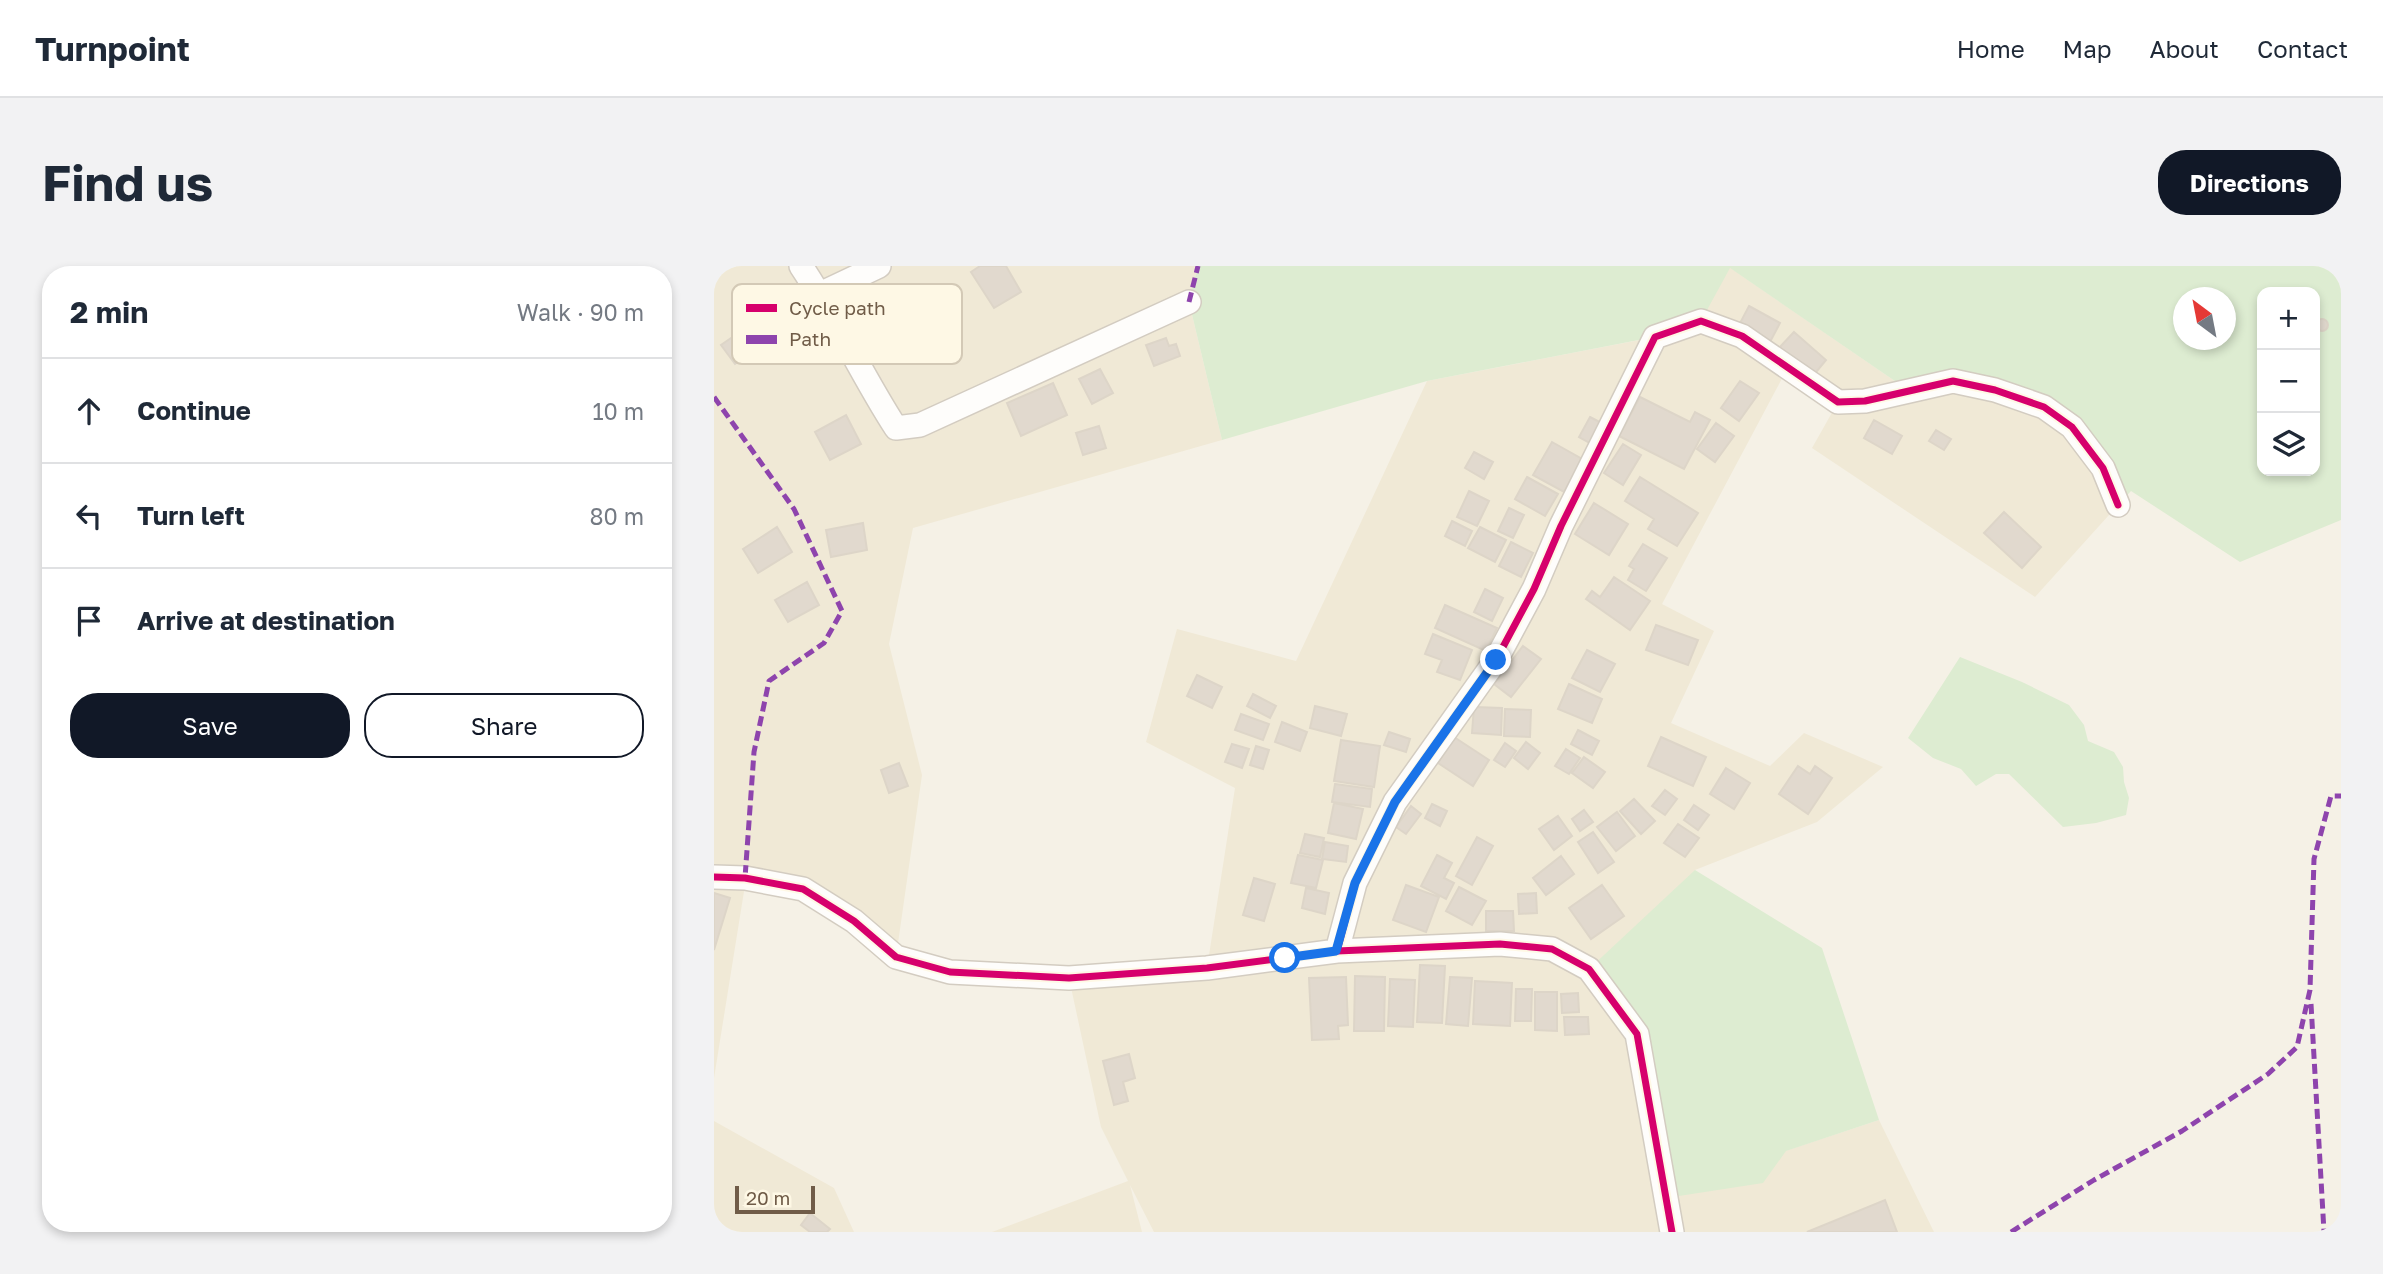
<!DOCTYPE html>
<meta charset="utf-8">
<style>
:root{--surface:#fff;--page:#f2f2f3;--text:#1f2937;--muted:#747a83;--line:#e0e1e3;--accent:#111827}
body{margin:0;font-family:"Golos Text",sans-serif;background:var(--page);color:var(--text)}
.controls{position:absolute;right:21px;top:21px;display:grid;overflow:hidden;border-radius:14px;box-shadow:0 4px 10px #0003}
.controls button{width:63px;height:63px;display:grid;place-items:center;padding:0;border:0;border-bottom:2px solid var(--line);background:var(--surface);color:var(--text);font:35px sans-serif}
.compass{position:absolute;left:1459px;top:21px;width:63px;height:63px;border-radius:50%;background:var(--surface);box-shadow:0 4px 10px #0003;rotate:328deg}
.scale{position:absolute;left:21px;bottom:18px;width:80px;box-sizing:border-box;padding-left:7px;border:4px solid #705c48;border-top:0;font-size:19px;line-height:24px;white-space:nowrap;color:#705c48;-webkit-text-stroke:5px #fef8e5;paint-order:stroke}
.stop{position:absolute;width:21px;height:21px;margin:-16px;border:5px solid #1a73e8;border-radius:50%;background:#fff}
.stop.end{background:#1a73e8;border-color:#fff;box-shadow:0 2px 7px #0008}
.list{margin:0;padding:0;list-style:none}
h2{display:flex;justify-content:space-between;align-items:center;height:91px;margin:0;padding:0 28px;font-size:30px}
h2 small{font-size:23px;font-weight:400;color:var(--muted)}
.list li{display:grid;grid-template-columns:46px 1fr auto;gap:21px;align-items:center;box-sizing:border-box;height:105px;padding:0 28px;border-top:2px solid var(--line)}
.list b{display:block;font-size:26px;white-space:nowrap}
.list em{font-size:23px;font-style:normal;color:var(--muted)}
.actions{display:flex;gap:14px;padding:21px 28px}
.actions a{flex:1;padding:16px 0;border:2px solid var(--accent);border-radius:28px;text-align:center;font-size:24px;color:var(--accent)}
.actions .main{background:var(--accent);color:#fff}
.icon{flex:none;width:38px;height:38px;fill:none;stroke:currentColor;stroke-width:2;stroke-linecap:round;stroke-linejoin:round}
.map{position:relative;flex:none;width:1627px;height:966px;overflow:hidden;border-radius:28px}
header{display:flex;align-items:center;gap:42px;box-sizing:border-box;height:98px;padding:0 35px;background:var(--surface);border-bottom:2px solid var(--line)}
header strong{font-size:33px}
nav{display:flex;gap:38px;margin-inline-start:auto;font-size:24px}
.intro{display:flex;align-items:center;justify-content:space-between;box-sizing:border-box;height:168px;padding:0 42px}
h1{margin:0;font-size:49px}
.button{padding:18px 32px;border-radius:28px;background:var(--accent);color:#fff;font-size:24px;font-weight:700}
main{display:flex;gap:42px;padding:0 42px}
aside{flex:1;background:var(--surface);border-radius:28px;box-shadow:0 4px 10px #0003}
.map>svg:first-child{display:block}
</style>
<header>
<strong>Turnpoint</strong>
<nav><a>Home</a><a>Map</a><a>About</a><a>Contact</a></nav>
</header>
<div class="intro"><h1>Find us</h1><a class="button">Directions</a></div>
<main>
<aside>
<h2>2 min<small>Walk · 90 m</small></h2>
<ul class="list">
<li><svg class="icon" aria-label="ahead" viewBox="0 0 24 24"><path d="M12 20V5M6 11l6-6 6 6"/></svg><div><b>Continue</b></div><em>10 m</em></li>
<li><svg class="icon" aria-label="left" viewBox="0 0 24 24"><path d="M17 20v-9H6M10 6l-5 5 5 5"/></svg><div><b>Turn left</b></div><em>80 m</em></li>
<li><svg class="icon" aria-label="arrive" viewBox="0 0 24 24"><path d="M6 21V4h12l-3 4 3 4H6"/></svg><div><b>Arrive at destination</b></div></li>
</ul>
<div class="actions"><a class="main">Save</a><a>Share</a></div>
</aside>
<div class="map">
<svg width="1627" height="966" viewBox="0 0 1627 966">
<rect width="100%" height="100%" fill="#f5f1e6"/>
<path fill="#f0e9d6" d="M0,0H484L475,36L508,174L199,262L175,378L208,509L182,691L140,655L32,613L0,812Z
M1015,1L1194,124L1239,115L1330,141L1404,239L1321,331L1098,182L1124,136L1073,103L948,338L1000,365L957,457L1056,500L1090,467L1169,501L1103,556L981,604L1048,917L1071,885L1165,854L1220,966H440L416,919L428,966H278L414,915L387,861L355,712L493,702L521,522L432,476L463,363L582,395L713,115L941,71Z
M0,855L120,922L140,966H0Z"/>
<path fill="#ddecd1" fill-rule="evenodd" d="M484,0H1627V254L1526,296L1417,225L1404,239L1358,161L1281,124H1194L1016,2L987,55L935,72L713,115L508,174L475,36ZM1548,26H1601V205H1548ZM1470,32H1512V74H1470Z
M1246,391L1308,416L1355,439L1370,459L1374,475L1400,486L1409,501L1410,516L1415,532L1412,549L1382,557L1349,561L1295,508H1282L1262,520L1247,503L1219,492L1194,472Z
M981,604L1108,682L1165,854L1072,885L1049,917L952,932L923,768L875,703Z"/>
<path fill="#e1d9ce" stroke="#ddd5c8" stroke-width="2" d="M266,0H292L307,26L280,42L257,6Z
M1035,40L1066,57L1056,76L1025,59Z
M1602 59a6 6 0 1 1 12 0a6 6 0 1 1-12 0Z
M33,61L47,80L21,98L7,79Z
M1080,66L1112,94L1098,111L1065,82Z
M452,72L455,80L462,78L466,90L440,100L432,79Z
M386,103L399,127L378,138L365,113Z
M1026,115L1045,127L1025,155L1007,142Z
M339,117L353,149L307,170L293,137Z
M926,131L976,156L981,146L996,154L970,203L905,170Z
M132,149L147,178L116,194L101,166Z
M876,151L895,161L883,181L865,171Z
M1160,154L1188,170L1178,188L1150,172Z
M1002,157L1020,170L1001,196L983,183Z
M385,160L392,182L369,189L362,167Z
M1222,164L1237,173L1230,184L1215,175Z
M838,176L868,193L850,226L819,209Z
M909,178L927,189L909,219L890,207Z
M760,186L779,196L770,213L751,202Z
M813,211L844,228L831,250L801,233Z
M926,211L984,247L963,280L934,263L940,253L911,235Z
M755,225L775,235L763,260L743,251Z
M880,237L914,258L895,289L861,268Z
M795,242L810,249L799,272L784,265Z
M1290,246L1327,281L1308,302L1270,267Z
M738,255L758,265L751,280L731,270Z
M149,257L153,284L117,291L112,264Z
M63,261L78,286L44,307L29,283Z
M766,261L792,274L781,296L754,282Z
M797,276L819,287L807,311L785,300Z
M929,278L953,292L932,325L914,314L920,303L915,300Z
M900,311L936,335L916,364L872,333L878,325L886,331Z
M93,316L105,339L74,356L61,334Z
M771,323L789,332L778,355L760,346Z
M731,339L783,362L772,385L721,362Z
M942,359L984,374L974,399L932,384Z
M719,368L758,384L746,414L723,406L728,394L711,388Z
M809,380L827,393L797,431L780,418Z
M873,384L901,398L886,426L858,412Z
M483,409L508,421L498,442L473,430Z
M855,418L888,433L878,457L844,443Z
M539,428L562,440L556,452L533,440Z
M601,440L633,448L627,470L596,462Z
M760,441L788,442L787,469L758,467Z
M791,443L817,444L816,471L790,470Z
M527,448L555,458L549,474L521,464Z
M568,456L593,466L586,485L561,476Z
M864,464L885,475L878,489L857,478Z
M675,466L696,473L692,486L670,479Z
M740,471L775,494L759,520L724,497Z
M947,471L992,491L979,520L934,500Z
M627,474L666,480L660,521L620,515Z
M812,476L826,487L814,503L800,492Z
M791,477L802,485L791,501L780,494Z
M518,478L535,483L528,502L511,496Z
M542,480L555,484L549,503L536,499Z
M852,483L866,492L855,508L841,500Z
M870,491L891,506L879,522L858,507Z
M185,497L194,520L175,527L167,504Z
M1084,500L1096,508L1101,500L1118,512L1094,548L1065,528Z
M1012,502L1036,517L1020,543L996,528Z
M621,518L658,523L656,541L618,536Z
M951,524L963,533L951,549L938,540Z
M920,533L941,555L927,568L906,545Z
M620,537L649,543L642,573L614,567Z
M718,538L733,545L726,560L711,552Z
M980,539L995,549L984,564L970,554Z
M697,540L707,548L692,568L682,561Z
M870,544L879,556L866,565L858,553Z
M903,546L921,570L902,585L883,561Z
M844,550L858,570L840,584L825,563Z
M964,558L985,572L971,591L950,577Z
M879,566L900,596L884,607L864,576Z
M591,568L610,572L606,591L586,587Z
M763,571L779,580L758,619L742,610Z
M611,576L634,580L632,596L608,593Z
M584,589L609,594L602,622L577,617Z
M723,589L738,597L730,612L740,617L732,633L707,620Z
M847,590L860,608L832,629L819,612Z
M540,612L561,618L550,655L529,649Z
M692,619L725,631L712,666L679,654Z
M888,619L910,650L877,673L855,642Z
M745,621L772,635L758,659L732,645Z
M592,622L615,627L611,648L588,642Z
M0,627L16,632L0,684Z
M822,627L823,647L805,648L804,628Z
M772,645H799L800,665H772Z
M706,699L731,700L728,757L703,756Z
M641,710L671,711L670,765H640Z
M632,711L634,759L624,760L625,773L598,774L595,712Z
M736,711L758,712L754,760L732,758Z
M676,713L701,714L699,761L674,760Z
M761,715L798,717L796,760L759,758Z
M802,723H818L817,755H801Z
M821,726H843V765L821,764Z
M864,727L865,746L848,747L847,728Z
M850,751H874L875,768L851,769Z
M415,788L421,812L409,816L414,835L400,839L389,795Z
M1171,934L1183,966H1093Z
M96,947L116,963L113,966H96L87,959Z"/>
<g fill="none" stroke-linecap="round" stroke-linejoin="round">
<g stroke="#d3ccc1" stroke-width="26">
<path id="minor" d="M87,0C122,52 148,110 182,162L206,159L475,36
M106,28L165,0
M0,611L31,612L89,623L140,655L182,691L236,706L355,712L493,702L623,685L786,678L838,683L875,703L923,768L958,966
M623,685L641,617L681,536L782,394L820,323L847,260L941,71L987,55L1028,70L1124,136L1151,135L1239,115L1281,124L1330,141L1358,161L1389,202L1404,239"/>
</g>
<use href="#minor" stroke="#fefdfb" stroke-width="23"/>
<path stroke="#8e44ad" stroke-width="5" stroke-dasharray="10 5" stroke-linecap="butt" d="M475,36L484,0
M0,131L80,243L128,345L110,377L55,415L40,486L31,612
M1597,738L1610,966
M1297,966L1380,914L1468,865L1554,808L1583,781L1596,724L1600,593L1617,530H1627"/>
<g stroke="#fef8e5" stroke-width="11">
<path id="cycleway" d="M0,611L31,612L89,623L140,655L182,691L236,706L355,712L493,702L623,685L786,678L838,683L875,703L923,768L958,966
M623,685L641,617L681,536L782,394L820,323L847,260L941,71L987,55L1028,70L1124,136L1151,135L1239,115L1281,124L1330,141L1358,161L1389,202L1404,239"/>
</g>
<use href="#cycleway" stroke="#d6006c" stroke-width="7"/>
</g>
<g fill="none" stroke-linecap="round" stroke-linejoin="round">
<path stroke="#1a73e8" stroke-width="9" d="M571,692L622,685L641,617L681,536L782,394"/>
</g>
<rect x="18" y="18" width="230" height="80" rx="10" fill="#fef8e5" stroke="#d3c9b6" stroke-width="2"/>
<rect x="32" y="38" width="31" height="8" fill="#d6006c"/>
<rect x="32" y="69" width="31" height="9" fill="#8e44ad"/>
<g font-size="19" fill="#705c48">
<text x="75" y="49">Cycle path</text>
<text x="75" y="80">Path</text>
</g>
</svg>
<div class="controls">
<button>+</button>
<button>−</button>
<button><svg class="icon" aria-label="layers" viewBox="0 0 24 24"><path d="M12 4l9 5-9 5-9-5zM3 14l9 5 9-5"/></svg></button>
</div>
<svg class="compass" viewBox="-18 -18 36 36"><path d="M0-13l5 13h-10z" fill="#e53935"/><path d="M0 13l5-13h-10z" fill="#747a83"/></svg>
<div class="scale">20 m</div>
<div class="stop" style="left:571px;top:692px"></div>
<div class="stop end" style="left:782px;top:394px"></div>
</div>
</main>
